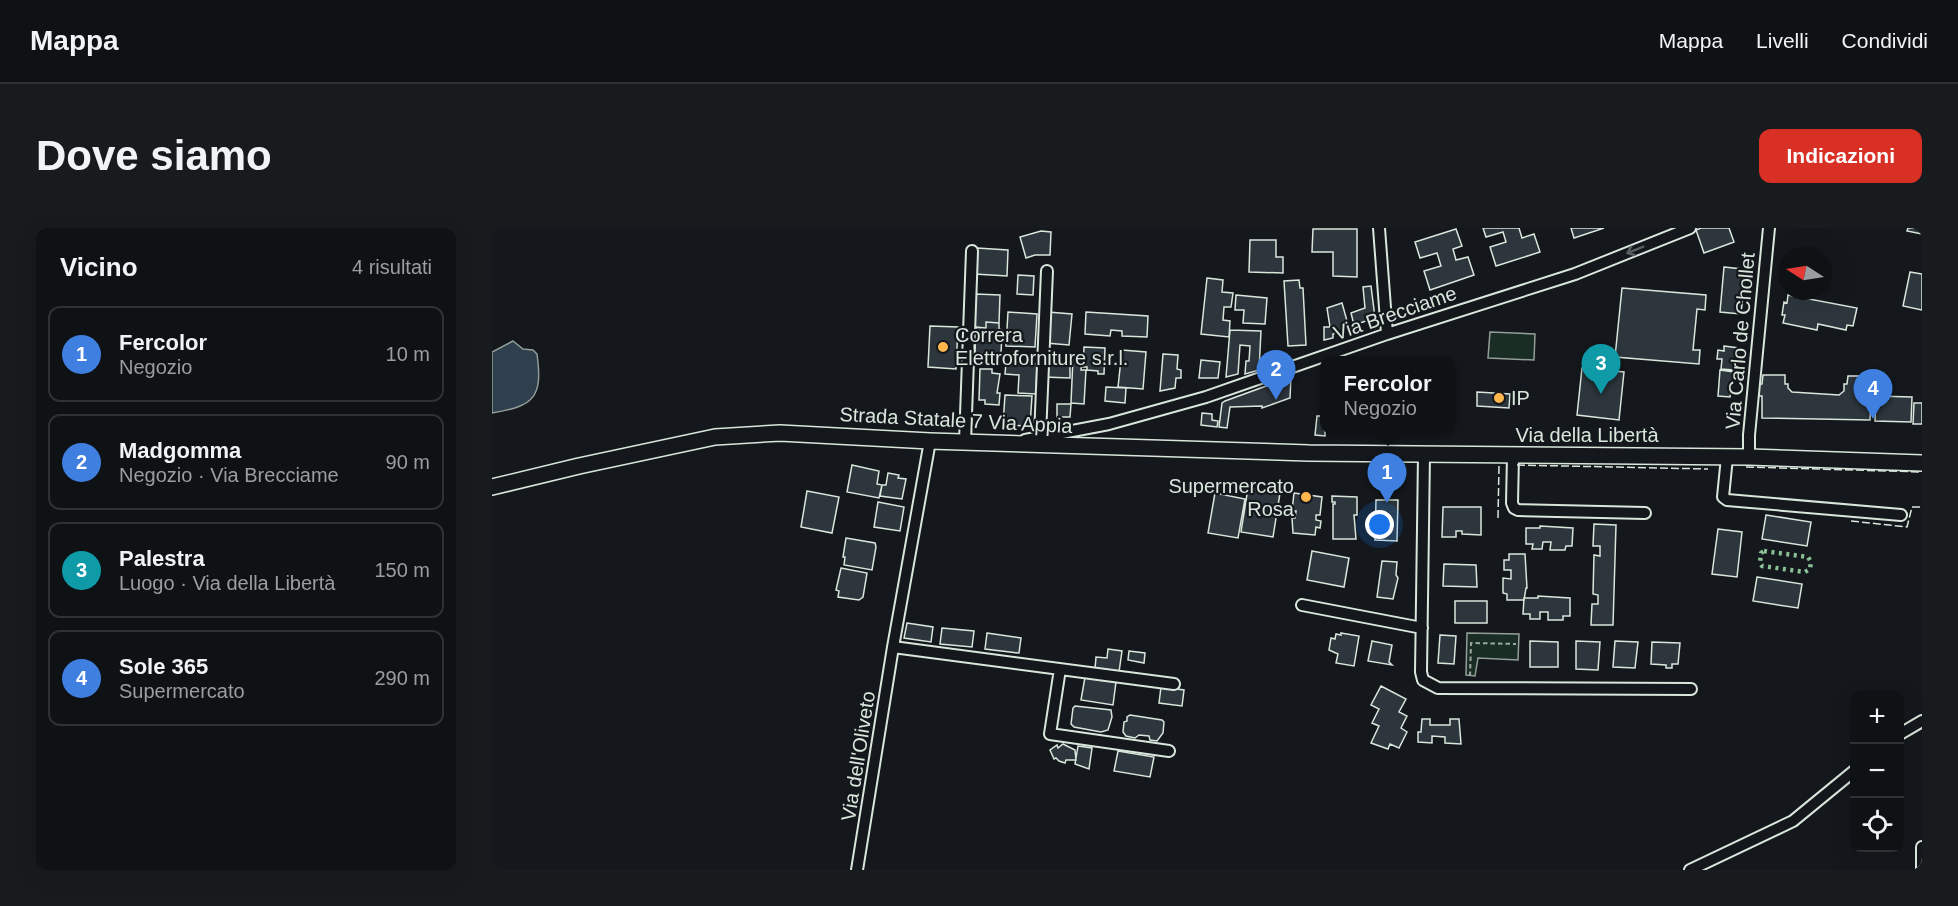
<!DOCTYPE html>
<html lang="it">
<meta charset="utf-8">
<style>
:root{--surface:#0f1215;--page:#181b1e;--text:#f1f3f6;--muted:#9b9ea0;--line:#2f3234;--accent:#d93025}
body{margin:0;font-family:Helvetica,sans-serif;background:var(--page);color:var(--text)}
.controls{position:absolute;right:18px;bottom:18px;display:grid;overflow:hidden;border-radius:12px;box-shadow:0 6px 24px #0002}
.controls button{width:54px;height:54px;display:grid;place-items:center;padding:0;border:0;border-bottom:2px solid var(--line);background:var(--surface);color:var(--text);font:30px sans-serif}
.compass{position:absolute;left:1286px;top:18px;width:54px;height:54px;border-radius:50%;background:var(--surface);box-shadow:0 6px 24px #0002;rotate:282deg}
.you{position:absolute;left:888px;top:297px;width:21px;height:21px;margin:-15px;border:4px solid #fff;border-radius:50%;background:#1a73e8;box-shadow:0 0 0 9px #1a73e833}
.badge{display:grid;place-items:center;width:39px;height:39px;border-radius:50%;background:var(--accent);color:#fff;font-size:20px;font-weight:700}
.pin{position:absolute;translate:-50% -50px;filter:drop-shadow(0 2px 3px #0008)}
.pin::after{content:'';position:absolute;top:32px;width:21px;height:18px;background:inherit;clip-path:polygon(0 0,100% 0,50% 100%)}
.popup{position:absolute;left:828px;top:128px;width:135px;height:78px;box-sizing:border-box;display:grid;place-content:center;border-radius:12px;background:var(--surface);filter:drop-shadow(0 2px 4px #0005);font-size:20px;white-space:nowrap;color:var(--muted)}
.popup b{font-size:22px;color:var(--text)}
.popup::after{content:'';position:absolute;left:50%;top:100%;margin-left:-12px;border:12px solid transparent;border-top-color:var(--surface)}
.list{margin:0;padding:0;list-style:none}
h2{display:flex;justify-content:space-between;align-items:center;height:78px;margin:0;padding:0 24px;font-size:26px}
h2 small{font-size:20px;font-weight:400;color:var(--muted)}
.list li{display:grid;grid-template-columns:39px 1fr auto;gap:18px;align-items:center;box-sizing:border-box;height:96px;margin:0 12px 12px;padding:0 12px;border:2px solid var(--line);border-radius:12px}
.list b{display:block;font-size:22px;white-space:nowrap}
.list p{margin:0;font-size:20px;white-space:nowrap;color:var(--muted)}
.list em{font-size:20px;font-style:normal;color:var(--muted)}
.icon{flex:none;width:33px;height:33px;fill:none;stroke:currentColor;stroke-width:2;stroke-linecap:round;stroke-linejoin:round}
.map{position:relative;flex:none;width:1430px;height:642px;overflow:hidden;border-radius:12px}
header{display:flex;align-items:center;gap:36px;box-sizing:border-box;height:84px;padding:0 30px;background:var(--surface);border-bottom:2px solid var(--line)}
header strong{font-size:28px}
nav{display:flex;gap:33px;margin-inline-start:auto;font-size:21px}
.intro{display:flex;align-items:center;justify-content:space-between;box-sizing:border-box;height:144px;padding:0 36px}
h1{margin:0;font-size:42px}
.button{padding:15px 27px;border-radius:12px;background:var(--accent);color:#fff;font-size:21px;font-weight:700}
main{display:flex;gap:36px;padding:0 36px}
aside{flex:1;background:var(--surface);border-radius:12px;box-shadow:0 6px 24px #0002}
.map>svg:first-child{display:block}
</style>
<header>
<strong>Mappa</strong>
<nav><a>Mappa</a><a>Livelli</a><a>Condividi</a></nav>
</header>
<div class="intro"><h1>Dove siamo</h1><a class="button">Indicazioni</a></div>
<main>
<aside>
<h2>Vicino<small>4 risultati</small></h2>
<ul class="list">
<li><span class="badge" style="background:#3f7fe0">1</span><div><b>Fercolor</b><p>Negozio</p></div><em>10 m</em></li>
<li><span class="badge" style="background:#3f7fe0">2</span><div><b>Madgomma</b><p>Negozio · Via Brecciame</p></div><em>90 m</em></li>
<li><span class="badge" style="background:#0f9aa8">3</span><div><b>Palestra</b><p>Luogo · Via della Libertà</p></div><em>150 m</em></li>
<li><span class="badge" style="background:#3f7fe0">4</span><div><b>Sole 365</b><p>Supermercato</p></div><em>290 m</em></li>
</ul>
</aside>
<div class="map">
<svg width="1430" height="642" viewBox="0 0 1430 642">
<rect width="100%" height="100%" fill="#14181c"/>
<path fill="#1a2d24" stroke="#939e99" stroke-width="1.5" d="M998,104L1043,106L1042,132L996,130Z
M975,405L1027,406L1026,432L986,430L983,448L974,447Z"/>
<path fill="#2f3f4d" stroke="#939e99" stroke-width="1.5" d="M21,113L31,121L41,122L45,126C51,170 42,178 0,185V124Z"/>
<path fill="#2c363c" stroke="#d8e6dc" stroke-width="1.5" d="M991,0H1027L1030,10L1042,6L1048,24L1004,38L998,19L1014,14L1011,4L994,9Z
M1079,0H1112L1082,10Z
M1209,0H1237L1242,14L1212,25L1204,2Z
M1416,0H1430V6L1415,3Z
M821,1H865V49L841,48V24H820Z
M964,1L970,18L961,21L964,32L976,29L982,47L938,62L932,43L949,38L945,25L928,30L923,14Z
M549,3L559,4L558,27H543L534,30L528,9Z
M758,12H784V29H791V45L757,44Z
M485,20L516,22L515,48L483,46Z
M1232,39L1250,41L1249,46H1253L1249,86L1228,84Z
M1418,44L1430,46V82L1411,78Z
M526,47L542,48L541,67L525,66Z
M715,50L731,52L730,64L741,65L739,79H732L731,92L738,93L737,109L709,106Z
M807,52L808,60H811L814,117L796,118L792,53Z
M879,58L883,90L862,97L859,85L873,80L871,59Z
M1130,60L1214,67L1213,82L1205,81L1201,122H1208L1207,136L1123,129Z
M483,66L508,67L507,95L494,94V100L479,99Z
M744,67L775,70L773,96L751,95L752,82H743Z
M1296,67L1365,80L1361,98L1355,97L1354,102L1326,96L1325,102L1291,95L1293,87H1290L1292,74L1295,75Z
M850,75L857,100L841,106V110L832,112V99H838L835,80Z
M516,84L545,86L543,119L514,118Z
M556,84L580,86L577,117L554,115Z
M594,84L656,88L655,109L630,108V103L619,102L618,108L593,106Z
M494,94L507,95V101L510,102L509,126L483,125L484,99L494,100Z
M438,98L466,99L464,141L436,139Z
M738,102L769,103L767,142L753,146L754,133H757L758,118L748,117L746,146L734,149Z
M1232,118L1247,120L1245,137H1242V142L1229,141L1230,131H1225L1226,122L1232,123Z
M592,119L613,120L612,146H606V143L595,142V139H591Z
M630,122L654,124L651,161L626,159Z
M671,126L686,127L685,141L689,142V150H684L683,160L668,163Z
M581,130H590L589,142H594L592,176L579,175Z
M709,132L728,134L726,150H707Z
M514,135L545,136L544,166L526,165L527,147L513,146Z
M553,137H578V150L552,149Z
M1090,140L1132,144L1127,192L1085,187Z
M488,141H500V145L508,146L505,165H508L507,177L493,176V172H487Z
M1228,142L1242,144L1238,169L1226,168Z
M1271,147H1293V156H1296V160L1300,164L1347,167L1352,163V156H1355L1356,148H1379L1378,159H1383L1382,170H1379L1378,192L1270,190V168H1266L1267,156H1270Z
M799,149L798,170L770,180V178L738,179L735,200L727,199L730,175L733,173Z
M614,159L634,160L633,175L613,173Z
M985,164L1018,166L1017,180L985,178Z
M513,167L540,168L538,198L511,197Z
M1384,168L1420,169L1419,194L1383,193Z
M1422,175H1430V196H1421Z
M565,176H579L578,189H565Z
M710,185L720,186V192L726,193L725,199L709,197Z
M825,188H832V202H844L843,204L833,202V208L823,207Z
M360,237L387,243L385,256L390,257L387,270L355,264Z
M396,245L407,247L406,250L414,251L410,271L388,268L390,257H394Z
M756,260L788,265L781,309L749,304Z
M315,263L347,269L340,305L309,299Z
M723,265L753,271L746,310L716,305Z
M802,265L830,269L828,287H824V292L829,293L828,300L824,299L823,307L801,305L800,290H803L804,283H800Z
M840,268L865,269V287H862L864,311H841V276H843V274H840Z
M884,272H906L905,313L883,312Z
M386,274L412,279L408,303L382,299Z
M951,279H989V307L970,306V303H964V309H950Z
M1274,287L1319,294L1315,318L1270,311Z
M1102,296L1124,297L1121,397H1099L1100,376H1106V367L1101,366L1102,327L1108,328V318H1101Z
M1048,298L1081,300L1080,318H1074L1073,322H1058L1059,314H1051L1050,321H1040L1041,316H1034V300H1048Z
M1226,301L1250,304L1245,349L1220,346Z
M354,310L383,315L384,319L380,342L352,337L353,329H351Z
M820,323L857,330L852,359L815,352Z
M1017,326H1033L1035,360H1034L1032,372H1015V366L1011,365V350L1019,351V342H1012V332H1017Z
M890,333L905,334L904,347L906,350L901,371L885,369Z
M952,336L984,337L985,359L951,358Z
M349,340L375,345L371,369L367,372L346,369L347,363L344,362Z
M1265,349L1310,356L1306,380L1261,373Z
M1046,368L1078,370V388H1071V392H1056V384H1048V391H1038V386H1031L1032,370H1046Z
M963,373H995V395H963Z
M415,395L441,399L439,414L412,410Z
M450,400L482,403L480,419L448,416Z
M495,405L529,410L527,425L493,421Z
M849,405L867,408L862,438L844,435L846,426L837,422L839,410L843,411L844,406L849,407Z
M948,407L964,408L962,436L946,435Z
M880,413L900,417L897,434L900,437L876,433Z
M1038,413L1066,414V439H1038Z
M1084,413L1108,414L1106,442L1084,441Z
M1123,413L1146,414L1143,440L1121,439Z
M1160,414L1188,415L1186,436H1180V440H1174V437L1159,436Z
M616,421L630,423L627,444L603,441L604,429L615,430Z
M637,423L653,425L652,435L636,432Z
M593,449L624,454L621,477L589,472Z
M889,458L914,471L907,484L915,488L909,500L915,504L907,520L898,516L896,521L879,515L887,498L880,495L887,481L879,477Z
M669,459L692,462L690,478L667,475Z
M583,478L619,482L620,489L616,502L609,504L582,499L579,496L581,480Z
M638,487L670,492L672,494L671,505L665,513L658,512L657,508L647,507L643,510L634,508L631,504L632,494L635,493V489Z
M930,491H938V497H958V491H967L969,516L953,515V509L940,508V515L926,514V504H929Z
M571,516L583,522L584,532H574L573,535L567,533L564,530L562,531L558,522L565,517L566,520Z
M586,518L600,520L597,541L583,536Z
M626,523L662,529L658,549L622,543Z"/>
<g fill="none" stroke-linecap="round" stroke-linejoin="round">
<g stroke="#d8e6dc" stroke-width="14">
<path id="street" d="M887,0L895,106
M548,208L555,43
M533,212L617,196L714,169L895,106L1083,46L1198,0
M473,214L480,23
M932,227L929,444L931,452L946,460L1199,461
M1021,228L1020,275L1022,280L1026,282L1153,285
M1235,229L1231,269L1235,272L1409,287
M1257,229V207L1277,0
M810,377L930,400
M401,419L682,456
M568,441L558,506L677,523
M1408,506L1430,493
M365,642L401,419L438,213
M1198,642L1301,593L1362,543
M1430,642V619"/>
</g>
<g stroke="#d8e6dc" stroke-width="18">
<path id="secondary" d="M0,259L87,238L223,209L288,205L438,213L817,225L1257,229L1430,235"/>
</g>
<path stroke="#9da8a2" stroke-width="2" stroke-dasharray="4.5 3" stroke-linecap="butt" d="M978,448L979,415L1024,416"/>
<use href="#street" stroke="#14181c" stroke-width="10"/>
<use href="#secondary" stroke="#14181c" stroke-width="15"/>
<path stroke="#8ac095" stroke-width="4.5" stroke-dasharray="3 4.5" stroke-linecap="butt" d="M1272,323L1316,329L1319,334L1318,341L1313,344L1270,338L1268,335L1269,325Z"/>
<path stroke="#d8e6dc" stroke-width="1.5" stroke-dasharray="8 3" stroke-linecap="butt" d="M1025,237L1216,241
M1254,239L1430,244
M1006,290L1007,238
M1359,293L1415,299L1420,279H1430"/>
</g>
<defs><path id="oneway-shaft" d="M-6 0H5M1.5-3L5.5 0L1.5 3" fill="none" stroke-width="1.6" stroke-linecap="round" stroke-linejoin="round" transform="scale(1.5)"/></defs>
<use stroke="#59605f" href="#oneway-shaft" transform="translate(1143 22) rotate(158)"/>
<g fill="#ffb74d" stroke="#14181c" stroke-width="2">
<circle cx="451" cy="119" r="6"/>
<circle cx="1007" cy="170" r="6"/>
<circle cx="814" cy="269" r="6"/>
</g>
<g text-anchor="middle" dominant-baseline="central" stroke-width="4.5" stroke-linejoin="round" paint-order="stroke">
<g font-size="20" fill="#d8e6dc" stroke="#14181c">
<text transform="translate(903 85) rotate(-19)">Via Brecciame</text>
<text transform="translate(1248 113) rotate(-85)">Via Carlo de Chollet</text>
<text transform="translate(464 192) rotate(3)">Strada Statale 7 Via Appia</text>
<text x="1095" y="207">Via della Libertà</text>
<text transform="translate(366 528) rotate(-81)">Via dell'Oliveto</text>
</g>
<g font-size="20" fill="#d8e6dc" stroke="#14181c" text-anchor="start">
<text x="463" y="107">Correra<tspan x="463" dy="23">Elettroforniture s.r.l.</tspan></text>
<text x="1019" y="170">IP</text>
<text x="802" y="258" text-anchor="end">Supermercato<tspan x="802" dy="23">Rosa</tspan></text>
</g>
</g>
</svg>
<div class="controls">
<button>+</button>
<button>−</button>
<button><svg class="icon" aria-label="locate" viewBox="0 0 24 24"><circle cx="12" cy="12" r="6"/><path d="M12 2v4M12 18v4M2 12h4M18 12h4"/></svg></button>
</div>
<svg class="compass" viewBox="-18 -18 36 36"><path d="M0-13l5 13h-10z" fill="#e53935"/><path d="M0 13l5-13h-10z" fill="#9b9ea0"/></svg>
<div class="you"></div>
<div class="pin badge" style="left:895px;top:275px;background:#3f7fe0">1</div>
<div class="popup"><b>Fercolor</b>Negozio</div>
<div class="pin badge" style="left:784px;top:172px;background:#3f7fe0">2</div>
<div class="pin badge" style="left:1109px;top:166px;background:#0f9aa8">3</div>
<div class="pin badge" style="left:1381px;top:191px;background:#3f7fe0">4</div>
</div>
</main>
